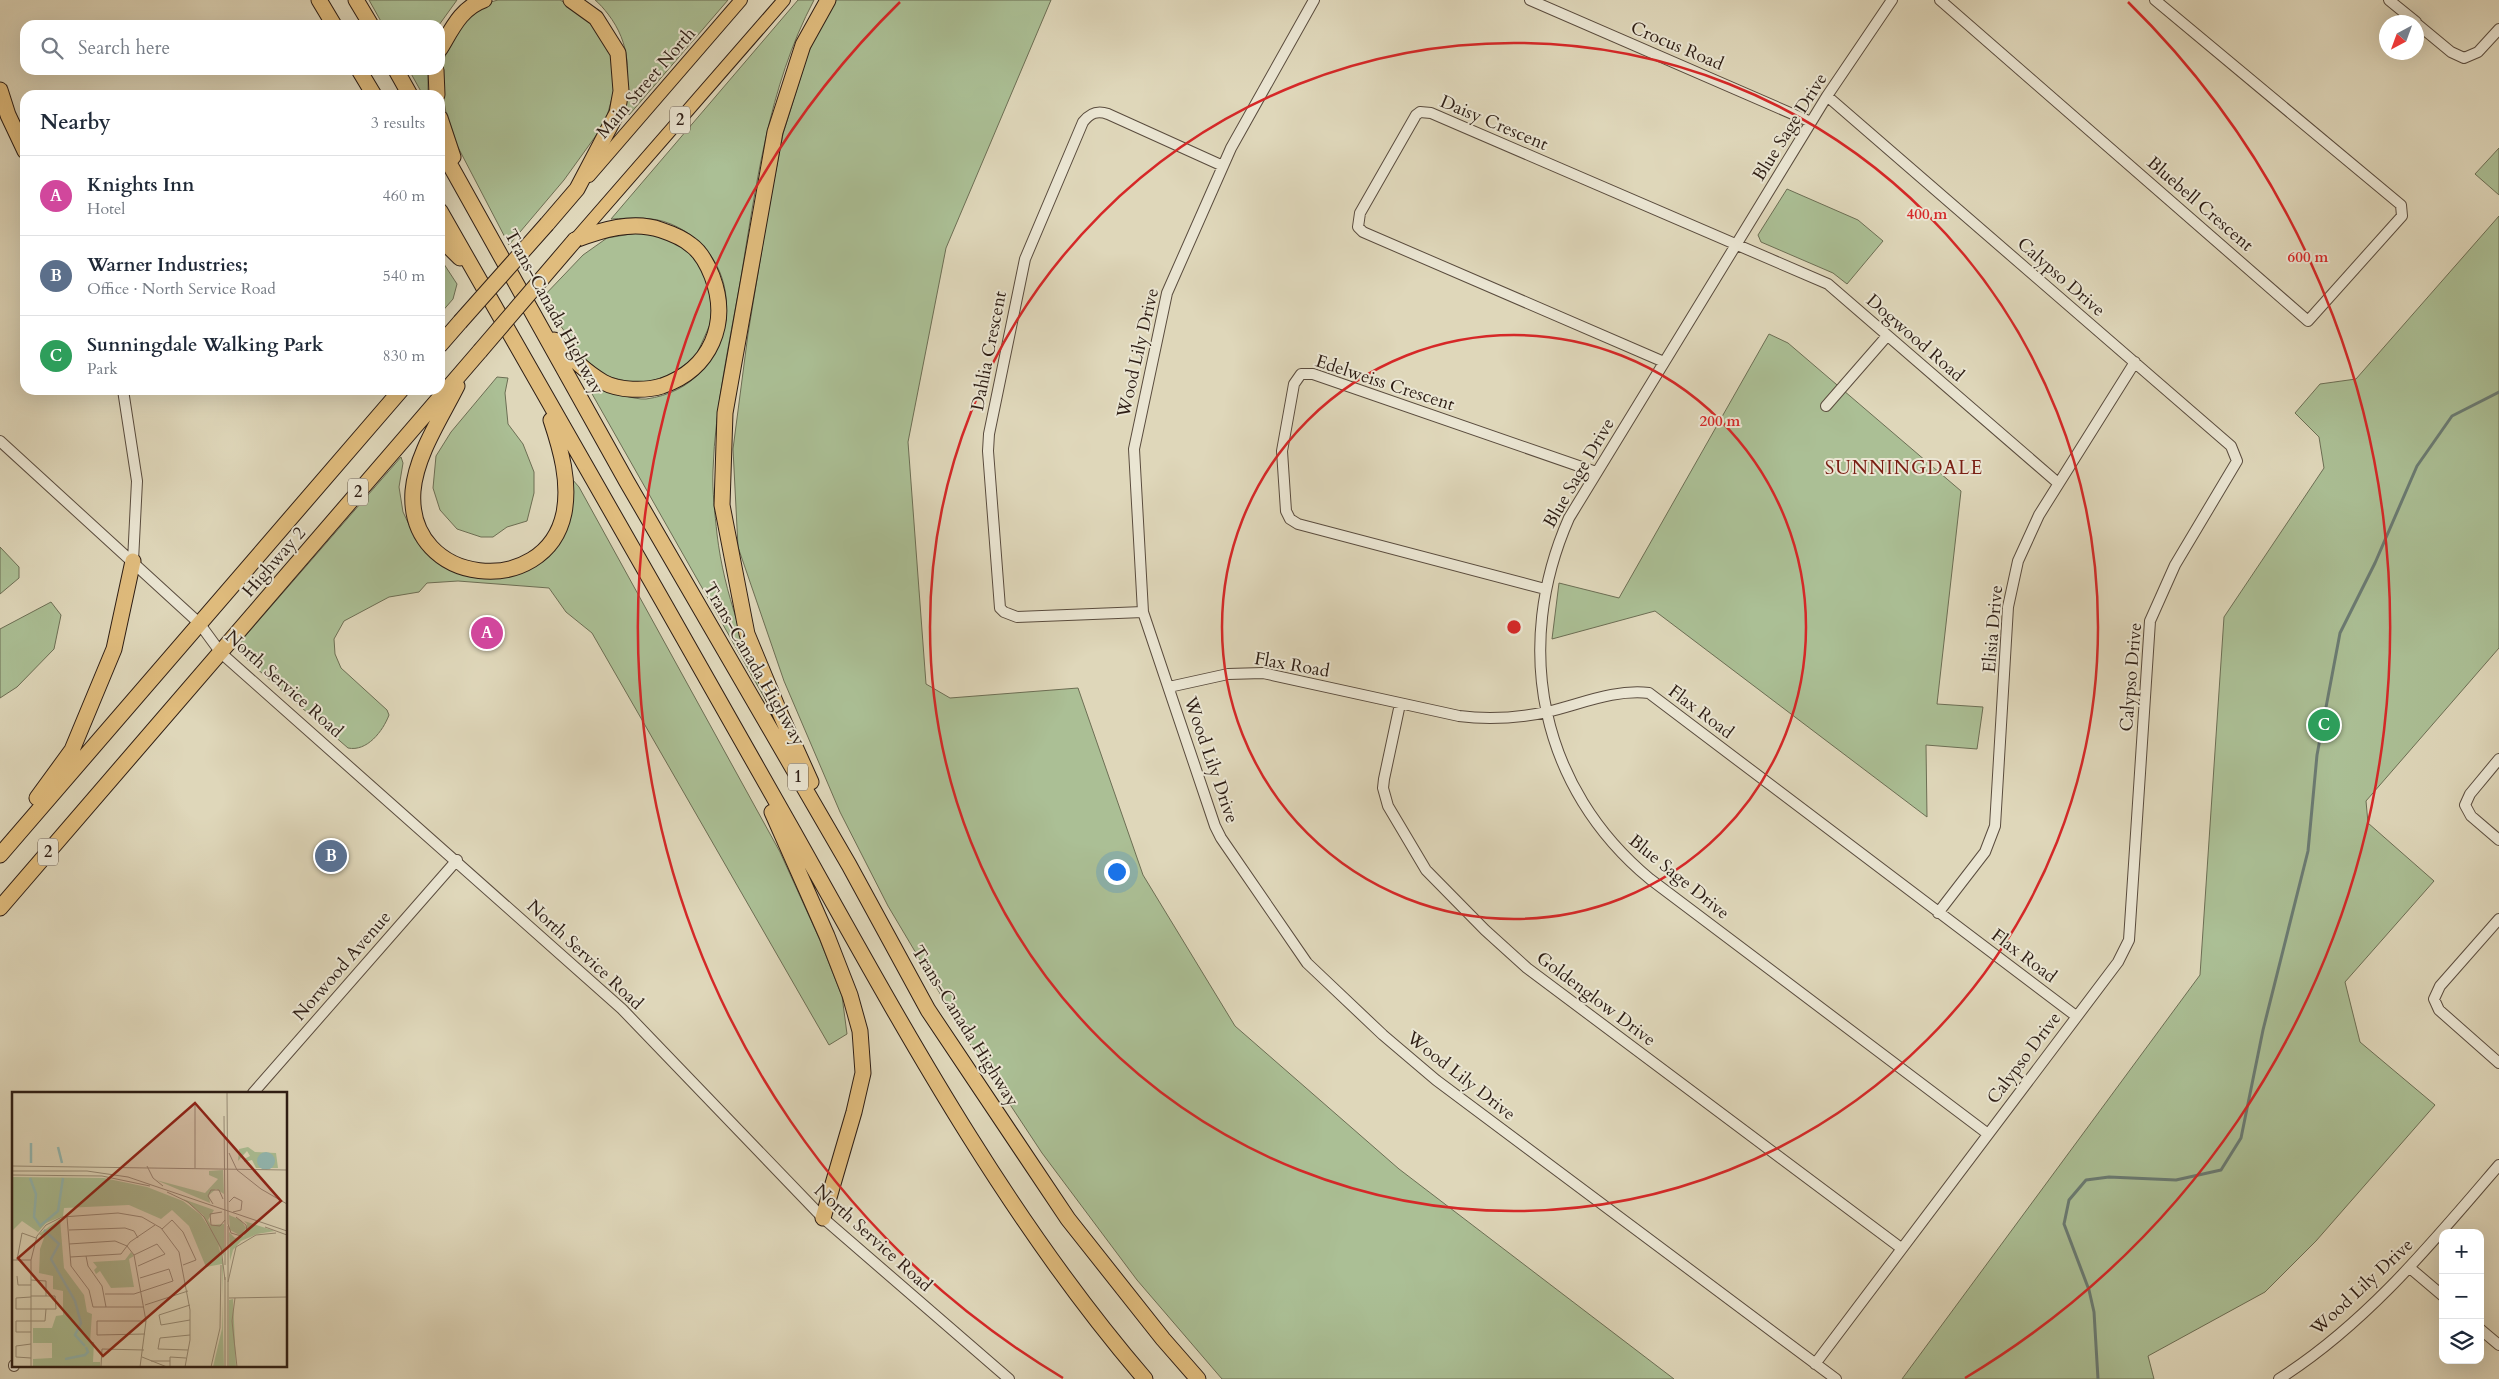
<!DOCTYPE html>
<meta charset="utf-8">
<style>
:root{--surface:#fff;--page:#f6f6f7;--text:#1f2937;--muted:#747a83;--line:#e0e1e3;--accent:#1a73e8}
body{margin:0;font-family:Cardo,serif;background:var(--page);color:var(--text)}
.controls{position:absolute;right:15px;bottom:15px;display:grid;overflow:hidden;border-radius:10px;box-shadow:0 5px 20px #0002}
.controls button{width:45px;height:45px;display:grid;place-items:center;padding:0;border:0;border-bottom:1px solid var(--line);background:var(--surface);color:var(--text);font:25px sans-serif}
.compass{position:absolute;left:2379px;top:15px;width:45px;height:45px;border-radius:50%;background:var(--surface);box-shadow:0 5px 20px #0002;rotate:221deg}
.you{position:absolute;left:1116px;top:871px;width:18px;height:18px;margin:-12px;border:4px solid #fff;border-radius:50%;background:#1a73e8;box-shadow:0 0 0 8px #1a73e833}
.badge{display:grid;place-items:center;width:32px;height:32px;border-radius:50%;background:var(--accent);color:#fff;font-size:16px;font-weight:700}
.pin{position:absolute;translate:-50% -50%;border:2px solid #fff;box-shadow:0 1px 5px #0006}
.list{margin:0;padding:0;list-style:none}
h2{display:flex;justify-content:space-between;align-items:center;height:65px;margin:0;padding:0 20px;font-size:21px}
h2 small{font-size:16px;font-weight:400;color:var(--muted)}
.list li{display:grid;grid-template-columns:32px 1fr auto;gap:15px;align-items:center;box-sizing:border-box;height:80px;padding:0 20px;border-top:1px solid var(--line)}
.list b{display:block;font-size:19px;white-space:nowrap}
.list p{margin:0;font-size:16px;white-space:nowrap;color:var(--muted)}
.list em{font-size:16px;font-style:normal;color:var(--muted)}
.icon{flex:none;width:28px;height:28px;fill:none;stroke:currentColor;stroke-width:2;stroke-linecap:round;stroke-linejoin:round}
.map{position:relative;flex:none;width:2499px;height:1379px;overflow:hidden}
.search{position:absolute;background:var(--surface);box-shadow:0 5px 20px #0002;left:20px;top:20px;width:425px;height:55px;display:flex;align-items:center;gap:12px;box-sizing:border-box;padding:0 18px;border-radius:15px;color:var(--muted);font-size:19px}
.panel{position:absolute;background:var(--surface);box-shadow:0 5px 20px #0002;left:20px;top:90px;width:425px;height:305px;border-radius:15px}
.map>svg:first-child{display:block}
</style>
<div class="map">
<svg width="2499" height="1379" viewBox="0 0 2499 1379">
<rect width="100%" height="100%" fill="#dfd7ba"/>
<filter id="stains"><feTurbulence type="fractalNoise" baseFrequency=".004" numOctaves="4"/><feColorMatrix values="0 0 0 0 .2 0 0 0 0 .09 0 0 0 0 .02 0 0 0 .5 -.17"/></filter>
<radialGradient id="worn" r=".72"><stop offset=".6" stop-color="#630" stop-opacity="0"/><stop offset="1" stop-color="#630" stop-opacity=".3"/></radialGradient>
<path fill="#abbf95" stroke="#6c6e54" d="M369,0H457L439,25H383Z
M498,0H560L584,13L607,44L614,62V91L605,123L564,180L509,245L449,130L442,90L443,61L459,26L487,3Z
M595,0H728L629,115L624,110C630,74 631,44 608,14C604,9 600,4 595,0Z
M798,0H814C768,87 756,187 740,283C729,345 715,408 713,470C712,491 715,514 717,534C724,594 746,648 768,704L591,392L597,388C609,391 634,400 646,399C739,387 757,260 671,224C652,216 631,218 611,219Z
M833,0H1051L946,248L908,442L926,684L950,698L1078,688L1143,875L1235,1026L1399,1169L1674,1379H1222L1137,1280L1042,1153L970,1044L888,906L840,812L784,681L738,547L733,449L748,334L769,206L783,134L808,53Z
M409,70H428V95H423Z
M2499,148V195L2475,174Z
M1787,189L1858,220L1883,241L1847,284L1833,273L1761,242L1758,235Z
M2499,216V648L2366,801L2368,823L2434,881L2345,982L2360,1042L2435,1105L2316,1241L2265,1292L2148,1356L2154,1379H1902L2200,975L2224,617L2324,468L2319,437L2295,413L2320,384L2356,379Z
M637,233L665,236L688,251L703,271L711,290L712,320L695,358L668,376L640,384L605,376L584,358L541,299L583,255L607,238Z
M440,258L457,284L453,299L440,314Z
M1769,334L1788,343L1961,491L1937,704L1983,707L1977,749L1926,745L1927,817L1655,611L1552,639L1559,583L1619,598Z
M497,377L508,378L505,393L508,424L523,444L534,472V493L527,521L507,527L493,537H481L457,529L440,510L433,488L436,456L451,432Z
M401,457L403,463L399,487L403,512L414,535L427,551L453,568L502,567L546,544L572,479L579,487L780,852L819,938L842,996L847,1034L829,1045L592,633L566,612L549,588L458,581L427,583L419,592L389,597L344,621L334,639L335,654L341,668L387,710L389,715C383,731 367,752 348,748L248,661L243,654L241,641Z
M0,547L19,567V578L0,594Z
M51,602L61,615L54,649L17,687L0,698V629Z"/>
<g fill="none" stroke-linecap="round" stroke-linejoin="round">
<path stroke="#6a7b73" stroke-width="3" d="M2098,1379L2094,1312L2089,1290L2064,1224L2069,1200L2086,1180L2109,1177L2176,1180L2221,1170L2241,1138L2263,1030L2308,851L2317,755L2340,633L2375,563L2417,466L2452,416L2499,392"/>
<g stroke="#5a4c3e" stroke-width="12">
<path id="minor" d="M1314,0L1231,148L1167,293L1134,449L1143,612L1215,826L1221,838L1307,963L1383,1035L1436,1080L1836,1379
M1530,0L1811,122
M1892,0L1827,96L1569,518C1512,647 1540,788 1650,879L1988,1134
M1940,0L2308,321L2402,216L2401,205L2155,0
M2389,0L2416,22
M2416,23L2451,52L2464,58L2478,52L2499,29
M1664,362L1363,232L1358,227L1360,213L1416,115L1420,112L1431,113L1828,284L2058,483
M123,390L137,481L133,561
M1826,406L1887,336
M0,441L199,623L221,653L622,1009L823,1218L1009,1379
M1545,589L1298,524L1290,519L1286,511L1282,451L1294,384L1301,374H1313L1596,472
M1143,612L1017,617L1004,612L1000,608L988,451L989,434L1025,259L1083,122C1090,113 1097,110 1108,114L1223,166
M1169,687L1228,674L1263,673L1459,716C1488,720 1518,718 1547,712C1581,704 1614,689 1649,693L2076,1016
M1400,704L1384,779L1383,788L1388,806L1426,870L1485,930L1527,968L1901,1248
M2499,759L2470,794L2465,805L2471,816L2499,840
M1938,913L1985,852L1995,826L2008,607L2018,561L2039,515L2135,362
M2499,919L2440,986L2434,999L2439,1010L2499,1063
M253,1093L457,860
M2410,1268L2443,1296
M2480,1329L2499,1345
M1815,1364L2118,962L2129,940L2150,621L2175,565L2237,461L2231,446L1827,96
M14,1366V1365
M2279,1379C2366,1324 2433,1242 2499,1165"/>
</g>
<g stroke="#2d1d14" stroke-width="14">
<path id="major" d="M589,176L741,0
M575,240L784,0"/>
</g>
<g stroke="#2d1d14" stroke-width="17">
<path id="highway" d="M319,0L334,25
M356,0L371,25
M440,49C452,29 461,8 484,0
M359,70L374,95
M396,70L410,95
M436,70L437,95
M0,90L8,115L25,151
M440,118L453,157
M440,147L627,482L849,865L928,1010L1068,1219L1163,1339L1198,1379
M440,211C558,417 676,624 793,831C899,1020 1003,1214 1145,1379
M547,224L577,189L617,113L621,91L618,53L596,18L571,0
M440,238L460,258
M554,340C569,355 584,371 603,382C619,391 646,391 662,386C711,369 730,323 712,276C708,266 701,252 691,245C684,239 670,233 661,230C633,220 601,230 575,240
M440,345L460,322
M457,386C441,418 416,455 413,491C406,587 546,600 564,513C570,482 561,450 551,420
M811,782L779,711L747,634L722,505L725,413L775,132L803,45L828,0
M37,798L72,750L114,649L133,561
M772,812L827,936L850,995L860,1031L863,1073L854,1112L823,1218
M0,855L401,390
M0,908L480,351"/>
</g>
<use href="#minor" stroke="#eae5d2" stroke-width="10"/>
<use href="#major" stroke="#e0bc7d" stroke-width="12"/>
<use href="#highway" stroke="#e0bc7d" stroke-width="15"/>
<g stroke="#2d1d14" stroke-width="17" stroke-linecap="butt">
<path id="highway-bridge" d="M460,322L547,224
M480,351L575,240"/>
</g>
<use href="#highway-bridge" stroke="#e0bc7d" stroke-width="15"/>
</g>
<g fill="none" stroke="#d62828" stroke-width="2.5">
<circle cx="1514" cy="627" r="292"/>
<circle cx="1514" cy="627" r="584"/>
<path d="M1063 1378A876 876 0 0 1 900 2M2128 2A876 876 0 0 1 1965 1378"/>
</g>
<g text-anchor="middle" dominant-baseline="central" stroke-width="4" stroke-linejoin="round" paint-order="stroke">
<g fill="#eae5d2" stroke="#66594d" stroke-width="1">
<rect x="670" y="106.5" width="20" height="27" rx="4"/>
<rect x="348" y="478.5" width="20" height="27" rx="4"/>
<rect x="788" y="763.5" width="20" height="27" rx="4"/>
<rect x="38" y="838.5" width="20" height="27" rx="4"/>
</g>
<g font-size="16" font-weight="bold" fill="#2d1d14">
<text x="680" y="120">2</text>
<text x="358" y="492">2</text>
<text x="798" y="777">1</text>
<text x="48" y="852">2</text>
</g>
<g font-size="18" fill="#2d1d14" stroke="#eae5d2">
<text transform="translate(1677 46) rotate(23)">Crocus Road</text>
<text transform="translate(646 83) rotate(-49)">Main Street North</text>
<text transform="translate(1494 123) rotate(23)">Daisy Crescent</text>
<text transform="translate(1790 127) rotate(-58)">Blue Sage Drive</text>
<text transform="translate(2200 204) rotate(41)">Bluebell Crescent</text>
<text transform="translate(2061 277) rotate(41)">Calypso Drive</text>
<text transform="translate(554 312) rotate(61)">Trans-Canada Highway</text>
<text transform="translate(1915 338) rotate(41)">Dogwood Road</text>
<text transform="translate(989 351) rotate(-79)">Dahlia Crescent</text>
<text transform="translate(1138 353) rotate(-77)">Wood Lily Drive</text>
<text transform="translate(1385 383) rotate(18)">Edelweiss Crescent</text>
<text transform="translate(1579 473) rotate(-60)">Blue Sage Drive</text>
<text transform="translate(274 562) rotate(-49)">Highway 2</text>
<text transform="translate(1993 629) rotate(-85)">Elisia Drive</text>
<text transform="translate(754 664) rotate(60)">Trans-Canada Highway</text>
<text transform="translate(1292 665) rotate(10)">Flax Road</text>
<text transform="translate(2131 677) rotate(-85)">Calypso Drive</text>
<text transform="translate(284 684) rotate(42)">North Service Road</text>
<text transform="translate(1701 712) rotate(37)">Flax Road</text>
<text transform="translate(1211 760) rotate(71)">Wood Lily Drive</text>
<text transform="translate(1679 877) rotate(39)">Blue Sage Drive</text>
<text transform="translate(585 955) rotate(43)">North Service Road</text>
<text transform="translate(2024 956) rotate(37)">Flax Road</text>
<text transform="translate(342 966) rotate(-49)">Norwood Avenue</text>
<text transform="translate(1596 999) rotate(37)">Goldenglow Drive</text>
<text transform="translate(965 1026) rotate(58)">Trans-Canada Highway</text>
<text transform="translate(2024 1058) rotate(-53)">Calypso Drive</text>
<text transform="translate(1461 1076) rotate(38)">Wood Lily Drive</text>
<text transform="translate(873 1238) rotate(42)">North Service Road</text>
<text transform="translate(2362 1287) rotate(-43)">Wood Lily Drive</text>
</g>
<g font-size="19" letter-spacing="1" fill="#7a1f14" stroke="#eae5d2">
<text x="1904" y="468">SUNNINGDALE</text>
</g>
</g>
<g transform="translate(12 1092)">
<rect width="275" height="275" fill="#dfd7ba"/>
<path d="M236,55L243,60L264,61L266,76H244L240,68L232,70V67L238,64L235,59L226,69L227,57ZM211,78L212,102L204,97L197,103L198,111L144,88L193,101L206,87L197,83V79ZM0,85L92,86L135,95L171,109L189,123L205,148L211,171V205L210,172L194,175L177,134L160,118L149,127L117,113L52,116L51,124L34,131L26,140L10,129L0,139ZM171,107L202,118L196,128L199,133L212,132V164L191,123ZM217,123L229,128L234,136L229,144L218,138ZM48,127L52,176L72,203L75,220L80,222L78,250H82L81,270H88V274L21,275V267L40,266V251H21V236H40L44,224L51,223V199L41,197V184L27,181L28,157L32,146L27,142ZM232,129L263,139L245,142L229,149L221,158L218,169L217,140L223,146L232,144L235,132ZM119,160L122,164L117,167L122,195L99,196L88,179L84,182L82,178L85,175L81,170L113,168ZM221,207L224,275H217V208ZM210,208L212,275H201L210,237Z" fill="#abbf95"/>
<path d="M245 69a9 9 0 1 1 18 0a9 9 0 1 1-18 0Z" fill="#93b9b3"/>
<path fill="none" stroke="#93b9b3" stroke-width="2.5" d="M19,51V71M46,55L50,71M18,86L24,102L22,125L29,135M28,134L46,119L51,86M32,138L47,152L39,167L63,209L69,231L63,243L73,254M53,267L73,263L76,260L74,255"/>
<path fill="none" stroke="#988d78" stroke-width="1" d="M215,0L216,132L219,141L229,144L235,139L234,133L224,125M217,61L225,78M0,74L275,78M135,74L141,86L151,94M183,76V13M225,78L249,97M0,79H75L116,85L275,139M0,83L90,84L138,94M249,97L275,112M155,100L176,110L192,125L209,156L213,188M217,110L222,105L230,109L229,118L221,120M201,112L196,104L199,98H207L211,107M210,120L198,122L199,133L208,134L213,128L212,24M55,125L59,174L77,198L81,215H132M216,134V275M253,135L275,143M150,137L160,128L171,140L184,168L171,173M57,138L113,136L122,139L126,146M57,152L103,149L115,154L122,163L134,229L128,275M122,163L145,152L153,162L126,174M74,164L76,174L90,194L94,215M58,165L109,162L118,150L143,133M0,168H19M5,168L10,141L24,146M213,173V128M5,184L6,193H19M19,188L34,189V204M216,190L224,155L244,143L264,141M93,202H122L161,189L157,177L128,186M19,204H43L44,217H4V206L19,205M217,206L275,205M223,206L220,229L225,275M133,213L176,199M178,213L147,223L149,233L178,228M19,240H4V229H33L34,217M133,242L85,243V229H134M176,258L146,257L148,246L178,243M130,265L155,275M19,266L4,265V254L19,252M139,269H158M89,274L90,257L132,258M19,275V168L25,144L34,133L50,125L106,121L130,125L149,136L167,160L178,218V248L173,275M84,275H123M158,275V265L174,266M199,275L208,236L209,173M213,275V185"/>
<path fill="#8f2418" fill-opacity="0.15" stroke="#8f2418" stroke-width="2.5" d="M183,11L269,109L91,264L6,166Z"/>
<rect width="275" height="275" fill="none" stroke="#2d1d14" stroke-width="2.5"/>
</g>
<circle cx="1514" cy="627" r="8" fill="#d62828" stroke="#eae5d2" stroke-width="2.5"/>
<g font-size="15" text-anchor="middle" font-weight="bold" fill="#d62828" stroke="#eae5d2" stroke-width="4" stroke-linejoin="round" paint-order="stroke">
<text x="1927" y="219">400 m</text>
<text x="2308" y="262">600 m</text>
<text x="1720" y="426">200 m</text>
</g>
<rect width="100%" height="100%" filter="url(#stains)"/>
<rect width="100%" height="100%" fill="url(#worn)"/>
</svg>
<div class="controls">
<button>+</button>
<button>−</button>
<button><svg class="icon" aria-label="layers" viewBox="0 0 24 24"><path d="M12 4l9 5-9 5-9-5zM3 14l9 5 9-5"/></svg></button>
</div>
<svg class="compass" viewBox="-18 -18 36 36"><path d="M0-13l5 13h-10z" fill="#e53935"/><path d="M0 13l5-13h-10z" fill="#747a83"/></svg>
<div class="you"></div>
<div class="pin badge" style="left:487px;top:633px;background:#d1479c">A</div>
<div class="pin badge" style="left:331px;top:856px;background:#5c6f8a">B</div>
<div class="pin badge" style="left:2324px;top:725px;background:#2e9e5b">C</div>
<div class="search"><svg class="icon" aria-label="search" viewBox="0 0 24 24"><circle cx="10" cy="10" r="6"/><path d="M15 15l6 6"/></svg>Search here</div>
<section class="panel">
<h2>Nearby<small>3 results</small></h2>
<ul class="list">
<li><span class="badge" style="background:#d1479c">A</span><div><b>Knights Inn</b><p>Hotel</p></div><em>460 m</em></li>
<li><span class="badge" style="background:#5c6f8a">B</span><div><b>Warner Industries;</b><p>Office · North Service Road</p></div><em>540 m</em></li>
<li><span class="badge" style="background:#2e9e5b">C</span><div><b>Sunningdale Walking Park</b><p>Park</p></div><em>830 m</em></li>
</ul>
</section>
</div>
